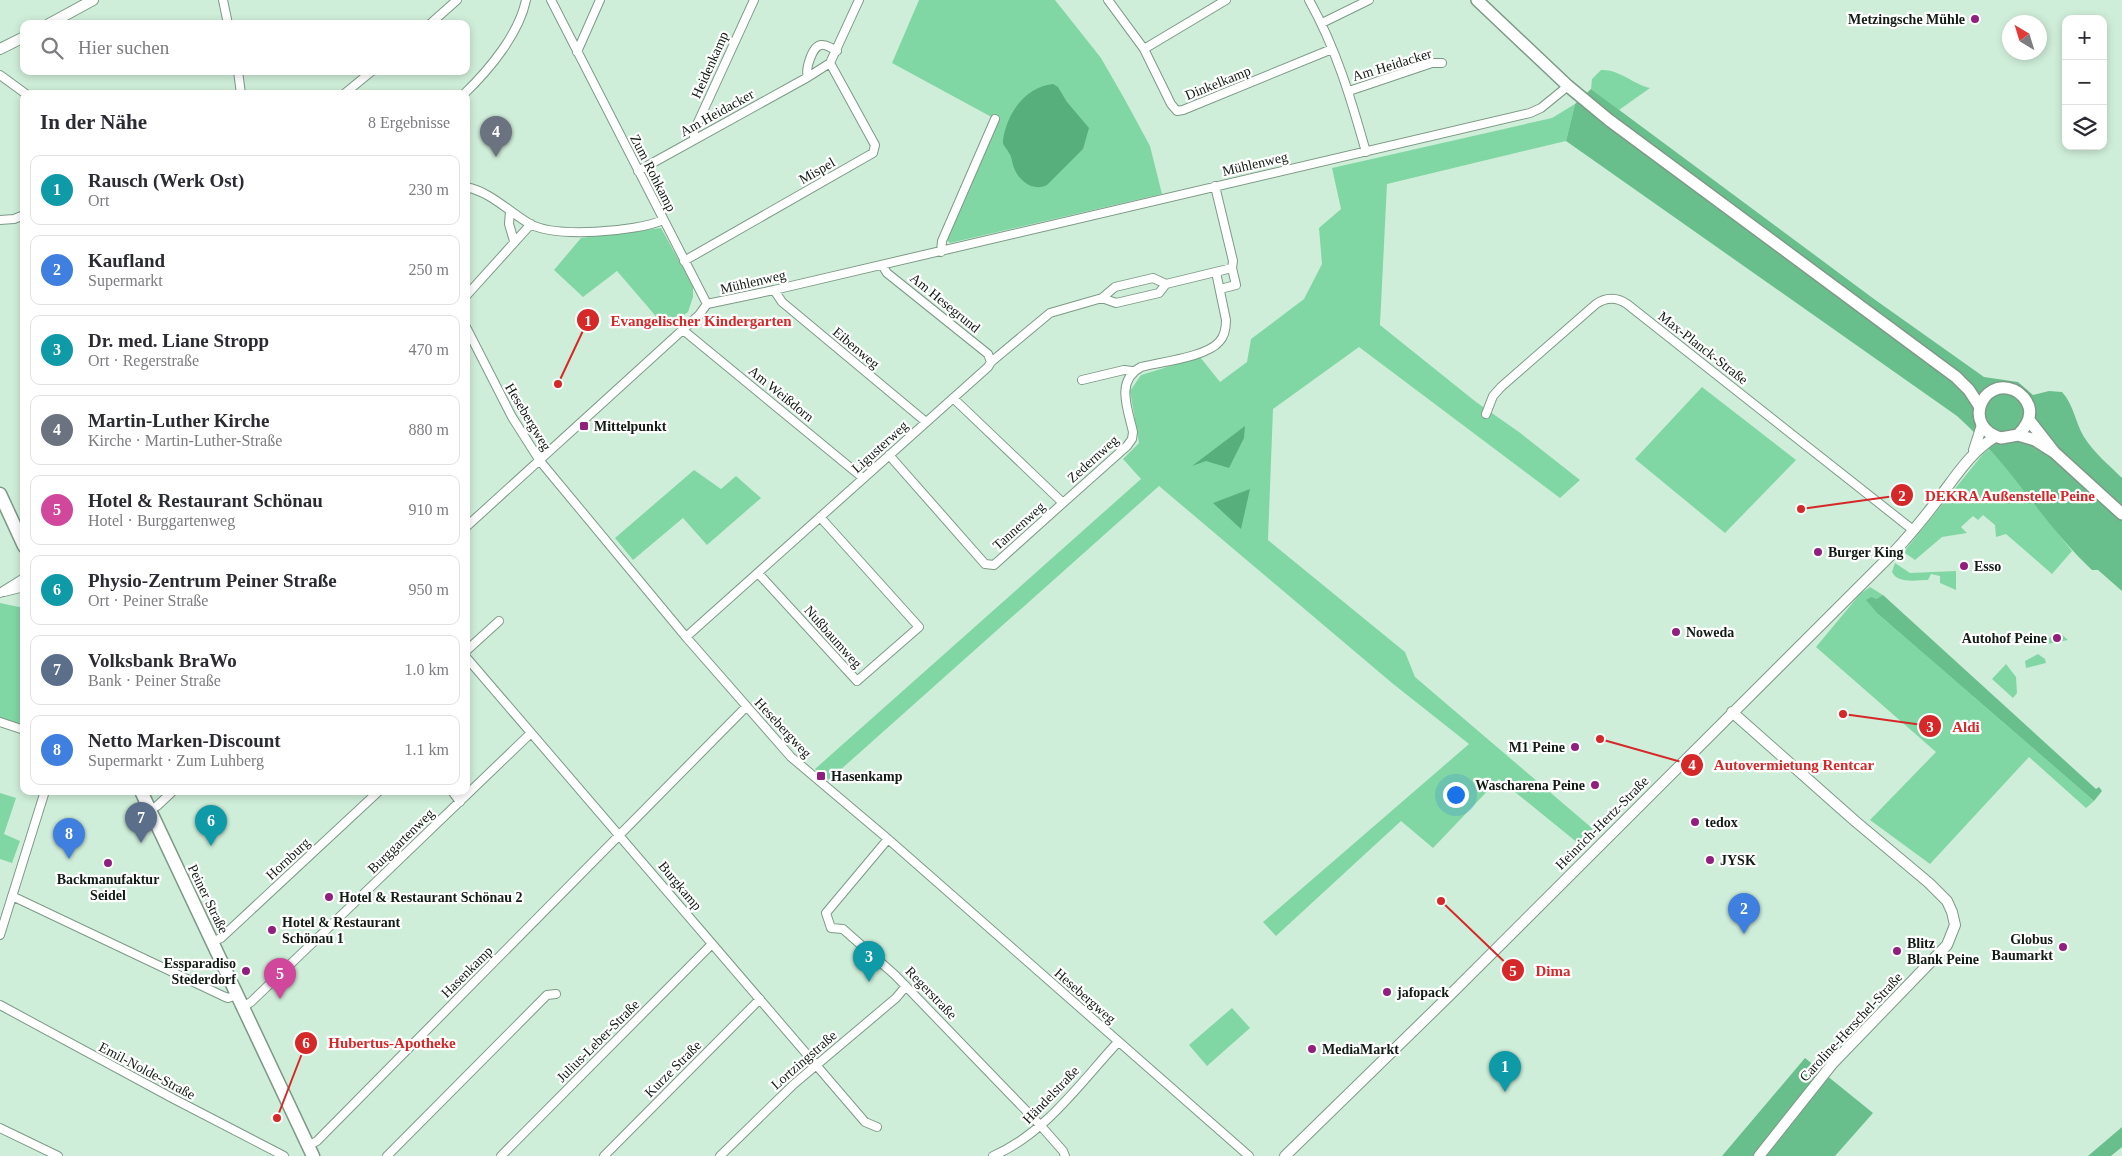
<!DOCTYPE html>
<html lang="de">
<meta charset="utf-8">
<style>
:root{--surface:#fff;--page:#f2f2f3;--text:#2b2b33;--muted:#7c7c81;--line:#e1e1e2;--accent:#d93025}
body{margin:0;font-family:"Times New Roman",serif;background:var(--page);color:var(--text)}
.controls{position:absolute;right:15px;top:15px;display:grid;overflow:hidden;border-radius:10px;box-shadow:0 2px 8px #0003}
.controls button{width:45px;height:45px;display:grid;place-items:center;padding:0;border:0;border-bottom:1px solid var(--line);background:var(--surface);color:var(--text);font:25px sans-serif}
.compass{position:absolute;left:2002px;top:15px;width:45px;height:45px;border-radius:50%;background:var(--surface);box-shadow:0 2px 8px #0003;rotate:322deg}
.you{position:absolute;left:1455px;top:794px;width:18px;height:18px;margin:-12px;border:4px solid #fff;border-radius:50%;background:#1a73e8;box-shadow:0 0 0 8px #1a73e833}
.badge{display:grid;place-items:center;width:32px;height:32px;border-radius:50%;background:var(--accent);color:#fff;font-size:16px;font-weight:700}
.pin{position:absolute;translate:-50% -41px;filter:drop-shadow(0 1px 2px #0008)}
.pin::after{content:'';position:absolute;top:26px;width:18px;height:15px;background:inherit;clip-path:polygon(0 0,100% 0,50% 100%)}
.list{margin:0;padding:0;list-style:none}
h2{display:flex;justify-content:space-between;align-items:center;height:65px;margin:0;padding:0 20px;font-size:21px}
h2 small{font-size:16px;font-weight:400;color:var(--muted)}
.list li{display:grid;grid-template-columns:32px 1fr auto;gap:15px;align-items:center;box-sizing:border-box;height:70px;margin:0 10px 10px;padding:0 10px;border:1px solid var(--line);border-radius:10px}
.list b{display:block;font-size:19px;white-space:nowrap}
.list p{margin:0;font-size:16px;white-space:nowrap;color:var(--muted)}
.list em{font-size:16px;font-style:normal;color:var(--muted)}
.icon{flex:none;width:28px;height:28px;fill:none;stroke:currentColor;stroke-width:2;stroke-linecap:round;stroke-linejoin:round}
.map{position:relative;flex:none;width:2122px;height:1156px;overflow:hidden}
.search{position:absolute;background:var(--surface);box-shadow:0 2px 8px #0003;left:20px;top:20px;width:450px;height:55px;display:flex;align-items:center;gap:12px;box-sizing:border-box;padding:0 18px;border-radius:10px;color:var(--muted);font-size:19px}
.panel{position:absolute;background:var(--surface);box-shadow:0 2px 8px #0003;left:20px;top:90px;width:450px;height:705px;border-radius:10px}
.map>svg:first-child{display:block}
</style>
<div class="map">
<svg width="2122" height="1156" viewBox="0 0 2122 1156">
<rect width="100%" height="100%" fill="#cfeed9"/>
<path fill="#81d7a3" d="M919,0H1055L1101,58L1124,98L1150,146L1162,194L950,243L947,240L949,232L997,120L892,63Z
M1601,70C1619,69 1633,84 1650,88L1619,110L1591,89L1592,79Z
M1575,104L1566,141L1387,184L1380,325L1476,402L1519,432L1580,480L1560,498L1359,347L1273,409L1268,540L1405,652L1415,677L1593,829L1579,844L1499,779L1433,848L1401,821L1276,936L1263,922L1469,744L1392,683L1159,486L829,780L815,769L1141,479L1123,459L1139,443L1130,391L1141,375L1200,357L1220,382L1247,362L1251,339L1304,299L1322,264L1319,228L1341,209L1332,168L1552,118Z
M661,228L693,286V297L688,312L666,328L617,271L583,297L554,270L581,238Z
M1702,387L1796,460L1725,533L1635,459Z
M1990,448L2072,551L2052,574L2006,534L1996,537L1995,525L1983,515L1978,520L1973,516L1961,527L1967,533L1942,537L1915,560L1905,553L1906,549L1983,454Z
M694,470L721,489L736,476L761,498L707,545L683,518L633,560L615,538Z
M1895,563L1910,573L1956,571V590L1940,583V576L1931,574L1928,580C1916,580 1898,584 1892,572Z
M1870,587L1883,595L1876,599L1878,614L2094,801L2086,808L2029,757L1930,864L1870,820L1936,752L1816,647L1860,594Z
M0,603L24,608V727L0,718Z
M2057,632L2060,633L2068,640L2047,644V640Z
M2038,654L2045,659L2046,663L2026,668L2025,661Z
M2006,664L2016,677L2017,693L2013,698L1992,679Z
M0,793L16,798L4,834L20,841L12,863L0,859Z
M1232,1008L1250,1028L1207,1066L1189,1045Z"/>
<path fill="#68bf8b" d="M1591,89L1874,299L1984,377L2018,382L2033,395L2049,391L2062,392C2074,405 2075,422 2084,437C2094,453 2109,465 2122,478V591L2098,570H2092C2042,523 2008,461 1957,416L1566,141L1575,104Z
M1883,595L2096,789L2099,787L2102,791L2094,801L1923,653L1878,614L1866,600L1871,597L1876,599Z
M1805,1058L1873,1113L1835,1156H1722Z
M2122,1127V1147L2111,1156H2088Z"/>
<path fill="#57af7c" d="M1053,84L1058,87L1067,102L1089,128L1083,149L1047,185C1033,192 1019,181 1014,168C1012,163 1012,157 1009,153C1007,148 1002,146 1003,140C1007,113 1025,87 1053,84Z
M1245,426L1244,438L1229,468L1206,461L1192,466Z
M1250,489L1241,529L1213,503Z"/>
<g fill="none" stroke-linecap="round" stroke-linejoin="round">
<g stroke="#7d9a87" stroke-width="10">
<path id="minor" d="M223,0L228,24
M551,0L707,304
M1108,0L1144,49L1171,104L1177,111L1183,110L1332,49
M1309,0C1336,48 1351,99 1366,152
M1322,23L1369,0
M430,24L457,0
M1144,49L1226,0
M577,52L600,0
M238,71L241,94
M0,75L26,94
M808,77C805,70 812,46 821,45C826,44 833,49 837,51
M1349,91L1432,63H1442
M344,94L372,71
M464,94C489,70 519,34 526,0
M694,140V131L754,0
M638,171L808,77L830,63L859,0
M466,187C491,192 509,212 530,224C555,238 636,232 663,220
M510,211L509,224L514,241
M0,220L14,219L24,215
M941,252L942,241L995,119
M684,261L873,153L875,145L830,63
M882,265L887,273L988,354L991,362
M1220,289L1236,285L1232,268
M774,290L782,302L926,422
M466,296L531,224
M1102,298L1116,303L1159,293L1166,284
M466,327L512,417L540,461L686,637L791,757L888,839L1249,1156
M683,330L863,478
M1082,380L1124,370L1132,371
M1486,414L1493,396L1501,387L1596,304C1606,297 1617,297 1627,304L1913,530
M889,455L985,564L994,565L1063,503L953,398
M1063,503L1127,446L1132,439L1133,432C1128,409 1115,381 1141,367C1161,362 1206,357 1219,342C1225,336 1226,328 1226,320L1216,272
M466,527L699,315L707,304L774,290L1530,113L1541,108L1568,86
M758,573L857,681L919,627L820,517
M4,592L24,587
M0,593L24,578
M686,637L988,367L991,362L1050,313L1102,298L1115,287L1153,278L1166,284L1232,268L1233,261L1215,186
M466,651L499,621
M466,657L865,1122L877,1127
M0,722L24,730
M452,791L460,802
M149,810L157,806L173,791
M888,839L826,913L831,928L843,929L895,975L1041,1126L1063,1151L1065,1156
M12,896L223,996L228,998L237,995
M0,935L45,791
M212,942L221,938L379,791
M0,1005L174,1099L284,1156
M243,1007L251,1002L531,733
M0,1128L58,1156
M308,1146L317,1141L746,707
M387,1156L547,995L556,994
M501,1156L712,944
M604,1156L760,999
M720,1156L794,1084L896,998L906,986
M993,1156C1046,1133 1080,1083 1118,1042"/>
</g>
<g stroke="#7d9a87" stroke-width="12">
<path id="tertiary" d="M49,24L93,0
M0,49L24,37
M1974,450L1982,425
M1732,712L1855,821L1929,883L1947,901L1952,912L1955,925L1947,945L1833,1063L1759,1156
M1285,1156L1450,995L1894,552C1909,536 1923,519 1936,502C1954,479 1970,452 1995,437"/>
</g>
<g stroke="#7d9a87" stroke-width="14">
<path id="secondary" d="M1477,0L1568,86L1609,120L1956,377L1969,390L1980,407
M2029,420L2054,452L2122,514
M2018,435C2026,427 2032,418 2029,407C2027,400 2021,393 2014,390C1981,377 1962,428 2001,438L2018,435L2035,440L2054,452"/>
</g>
<g stroke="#7d9a87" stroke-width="15">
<path id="primary" d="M0,494L24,546
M141,791L313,1156"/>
</g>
<use href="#minor" stroke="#fff" stroke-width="8"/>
<use href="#tertiary" stroke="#fff" stroke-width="10"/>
<use href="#secondary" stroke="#fff" stroke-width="11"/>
<use href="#primary" stroke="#fff" stroke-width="12"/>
</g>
<g fill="#921f7e" stroke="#fff" stroke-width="2">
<circle cx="1975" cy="19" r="5"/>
<rect x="579" y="421" width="10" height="10" rx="2.5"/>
<circle cx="1818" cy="552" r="5"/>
<circle cx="1964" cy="566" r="5"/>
<circle cx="1676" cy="632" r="5"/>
<circle cx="2057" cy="638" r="5"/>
<circle cx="1575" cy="747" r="5"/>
<rect x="816" y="771" width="10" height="10" rx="2.5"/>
<circle cx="1595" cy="785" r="5"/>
<circle cx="1695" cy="822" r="5"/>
<circle cx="1710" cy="860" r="5"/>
<circle cx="108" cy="863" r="5"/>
<circle cx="329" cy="897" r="5"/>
<circle cx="272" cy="930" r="5"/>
<circle cx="2063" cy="947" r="5"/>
<circle cx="1897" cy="951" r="5"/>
<circle cx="246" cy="971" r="5"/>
<circle cx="1387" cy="992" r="5"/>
<circle cx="1312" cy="1049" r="5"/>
</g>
<g text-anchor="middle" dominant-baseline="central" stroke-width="4.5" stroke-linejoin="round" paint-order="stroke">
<g font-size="14" font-weight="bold" fill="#101c14" stroke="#fff" text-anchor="start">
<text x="1965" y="19" text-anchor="end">Metzingsche Mühle</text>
<text x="594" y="426">Mittelpunkt</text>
<text x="1828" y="552">Burger King</text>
<text x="1974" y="566">Esso</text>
<text x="1686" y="632">Noweda</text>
<text x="2047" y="638" text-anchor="end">Autohof Peine</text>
<text x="1565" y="747" text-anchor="end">M1 Peine</text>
<text x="831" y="776">Hasenkamp</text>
<text x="1585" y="785" text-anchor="end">Wascharena Peine</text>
<text x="1705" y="822">tedox</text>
<text x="1720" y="860">JYSK</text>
<text x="108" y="879" text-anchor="middle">Backmanufaktur<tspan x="108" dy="16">Seidel</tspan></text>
<text x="339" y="897">Hotel &amp; Restaurant Schönau 2</text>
<text x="282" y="922">Hotel &amp; Restaurant<tspan x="282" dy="16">Schönau 1</tspan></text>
<text x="2053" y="939" text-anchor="end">Globus<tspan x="2053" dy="16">Baumarkt</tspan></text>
<text x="1907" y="943">Blitz<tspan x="1907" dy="16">Blank Peine</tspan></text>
<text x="236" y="963" text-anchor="end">Essparadiso<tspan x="236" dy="16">Stederdorf</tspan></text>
<text x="1397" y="992">jafopack</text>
<text x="1322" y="1049">MediaMarkt</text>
</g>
<g font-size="14" fill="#101c14" stroke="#fff">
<text transform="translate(710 65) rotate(-66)">Heidenkamp</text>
<text transform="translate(1392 65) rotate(-17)">Am Heidacker</text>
<text transform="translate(1218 83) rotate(-22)">Dinkelkamp</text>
<text transform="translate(717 113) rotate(-29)">Am Heidacker</text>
<text transform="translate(1255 164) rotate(-13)">Mühlenweg</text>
<text transform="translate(817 171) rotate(-30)">Mispel</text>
<text transform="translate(653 173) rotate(63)">Zum Rohkamp</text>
<text transform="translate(753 282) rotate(-13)">Mühlenweg</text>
<text transform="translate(945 303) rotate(39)">Am Hesegrund</text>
<text transform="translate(856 348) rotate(40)">Eibenweg</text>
<text transform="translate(1703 348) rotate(38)">Max-Planck-Straße</text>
<text transform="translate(781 394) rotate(39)">Am Weißdorn</text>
<text transform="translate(528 417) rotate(59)">Hesebergweg</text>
<text transform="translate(880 447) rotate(-42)">Ligusterweg</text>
<text transform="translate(1093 459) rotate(-42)">Zedernweg</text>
<text transform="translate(1019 526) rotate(-42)">Tannenweg</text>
<text transform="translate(833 637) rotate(48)">Nußbaumweg</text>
<text transform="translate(783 728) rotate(47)">Hesebergweg</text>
<text transform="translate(1602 823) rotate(-45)">Heinrich-Hertz-Straße</text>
<text transform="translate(401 841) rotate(-44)">Burggartenweg</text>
<text transform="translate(288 859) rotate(-43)">Hornburg</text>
<text transform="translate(680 886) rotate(50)">Burgkamp</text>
<text transform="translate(208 899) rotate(64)">Peiner Straße</text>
<text transform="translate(467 972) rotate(-45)">Hasenkamp</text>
<text transform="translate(931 993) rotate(46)">Regerstraße</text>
<text transform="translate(1085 996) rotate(41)">Hesebergweg</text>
<text transform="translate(1851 1027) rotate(-47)">Caroline-Herschel-Straße</text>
<text transform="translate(598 1041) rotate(-45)">Julius-Leber-Straße</text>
<text transform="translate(804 1060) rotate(-41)">Lortzingstraße</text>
<text transform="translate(673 1069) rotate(-45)">Kurze Straße</text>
<text transform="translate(147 1071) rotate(28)">Emil-Nolde-Straße</text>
<text transform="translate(1051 1095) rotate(-46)">Händelstraße</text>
</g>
</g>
<path fill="none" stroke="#d62828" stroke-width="2" d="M558 384L588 320M1801 509L1902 495M1843 714L1930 726M1600 739L1692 765M1441 901L1513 970M277 1118L306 1043"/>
<g fill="#d62828" stroke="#fff" stroke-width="2">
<circle cx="558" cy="384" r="5"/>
<circle cx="1801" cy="509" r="5"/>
<circle cx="1843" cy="714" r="5"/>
<circle cx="1600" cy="739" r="5"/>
<circle cx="1441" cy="901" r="5"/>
<circle cx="277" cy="1118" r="5"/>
<circle cx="588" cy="320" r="12"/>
<circle cx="1902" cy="495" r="12"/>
<circle cx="1930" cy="726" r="12"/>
<circle cx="1692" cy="765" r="12"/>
<circle cx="1513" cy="970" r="12"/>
<circle cx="306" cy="1043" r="12"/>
</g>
<g font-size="15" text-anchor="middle" font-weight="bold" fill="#fff">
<text x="588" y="326">1</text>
<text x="1902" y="501">2</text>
<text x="1930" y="732">3</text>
<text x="1692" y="770">4</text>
<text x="1513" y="976">5</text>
<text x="306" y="1048">6</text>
</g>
<g font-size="15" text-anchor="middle" font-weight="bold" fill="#d62828" stroke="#fff" stroke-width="4.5" stroke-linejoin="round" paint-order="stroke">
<text x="701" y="326">Evangelischer Kindergarten</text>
<text x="2010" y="501">DEKRA Außenstelle Peine</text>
<text x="1966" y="732">Aldi</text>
<text x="1794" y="770">Autovermietung Rentcar</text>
<text x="1553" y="976">Dima</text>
<text x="392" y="1048">Hubertus-Apotheke</text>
</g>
</svg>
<div class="controls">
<button>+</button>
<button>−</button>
<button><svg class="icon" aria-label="layers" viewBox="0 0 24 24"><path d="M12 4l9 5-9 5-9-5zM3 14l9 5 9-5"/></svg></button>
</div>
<svg class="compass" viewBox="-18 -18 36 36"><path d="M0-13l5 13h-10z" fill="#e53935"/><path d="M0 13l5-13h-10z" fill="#7c7c81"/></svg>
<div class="you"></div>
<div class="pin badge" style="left:1505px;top:1092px;background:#0f9aa8">1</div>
<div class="pin badge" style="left:1744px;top:934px;background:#3f7fe0">2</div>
<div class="pin badge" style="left:869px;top:982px;background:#0f9aa8">3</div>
<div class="pin badge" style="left:496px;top:157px;background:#6b7280">4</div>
<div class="pin badge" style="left:280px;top:999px;background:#d1479c">5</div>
<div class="pin badge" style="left:211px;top:846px;background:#0f9aa8">6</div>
<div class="pin badge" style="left:141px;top:843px;background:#5c6f8a">7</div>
<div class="pin badge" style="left:69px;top:859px;background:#3f7fe0">8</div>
<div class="search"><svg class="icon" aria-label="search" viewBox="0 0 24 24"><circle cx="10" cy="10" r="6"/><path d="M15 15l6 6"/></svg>Hier suchen</div>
<section class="panel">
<h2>In der Nähe<small>8 Ergebnisse</small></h2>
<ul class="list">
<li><span class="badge" style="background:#0f9aa8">1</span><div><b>Rausch (Werk Ost)</b><p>Ort</p></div><em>230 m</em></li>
<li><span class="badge" style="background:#3f7fe0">2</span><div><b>Kaufland</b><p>Supermarkt</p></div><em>250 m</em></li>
<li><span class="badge" style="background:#0f9aa8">3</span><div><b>Dr. med. Liane Stropp</b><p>Ort · Regerstraße</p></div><em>470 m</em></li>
<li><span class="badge" style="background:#6b7280">4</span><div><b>Martin-Luther Kirche</b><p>Kirche · Martin-Luther-Straße</p></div><em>880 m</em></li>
<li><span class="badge" style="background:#d1479c">5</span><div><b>Hotel &amp; Restaurant Schönau</b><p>Hotel · Burggartenweg</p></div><em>910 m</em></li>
<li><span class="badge" style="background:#0f9aa8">6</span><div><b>Physio-Zentrum Peiner Straße</b><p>Ort · Peiner Straße</p></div><em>950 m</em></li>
<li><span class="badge" style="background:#5c6f8a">7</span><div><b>Volksbank BraWo</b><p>Bank · Peiner Straße</p></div><em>1.0 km</em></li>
<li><span class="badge" style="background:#3f7fe0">8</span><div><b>Netto Marken-Discount</b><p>Supermarkt · Zum Luhberg</p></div><em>1.1 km</em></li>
</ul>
</section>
</div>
